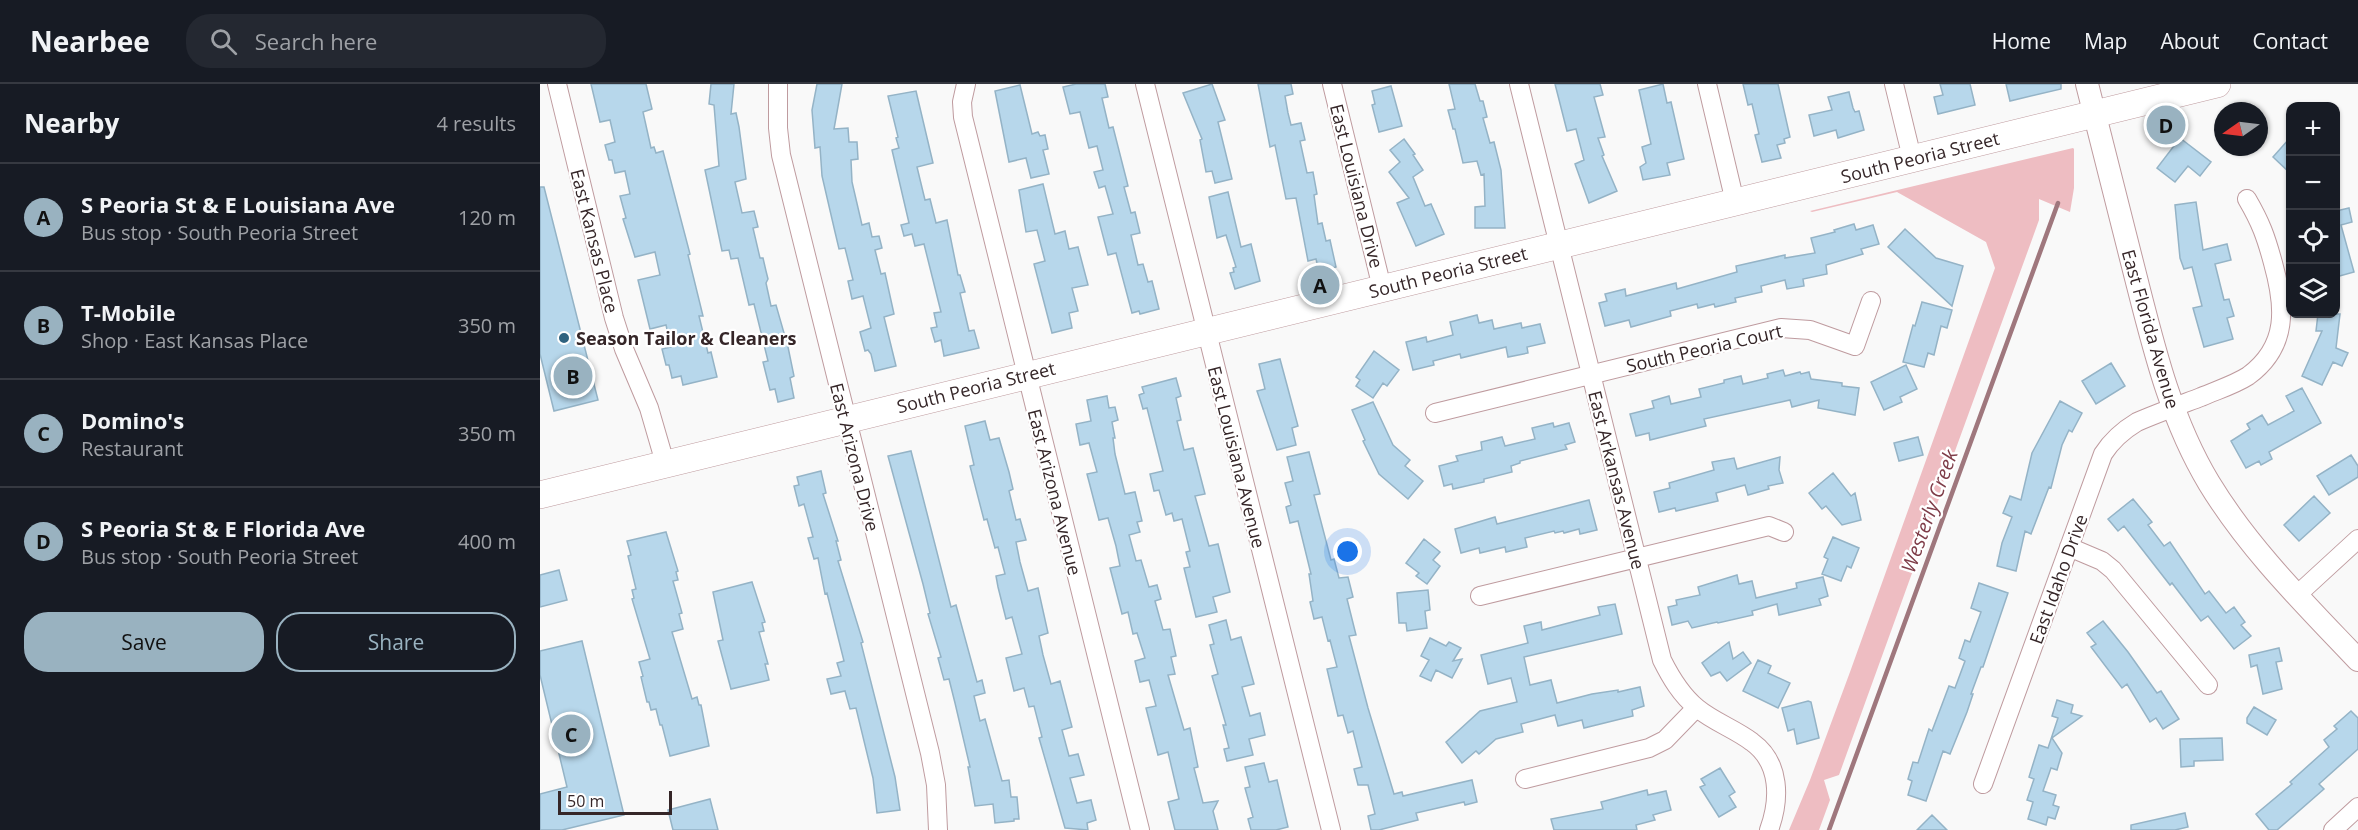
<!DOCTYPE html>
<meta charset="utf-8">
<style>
:root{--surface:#171b24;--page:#242831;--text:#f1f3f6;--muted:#9ea1a6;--line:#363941;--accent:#99b2c0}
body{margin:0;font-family:"Open Sans",sans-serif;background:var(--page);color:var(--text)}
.controls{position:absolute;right:18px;top:18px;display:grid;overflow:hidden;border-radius:12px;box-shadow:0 2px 4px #0004}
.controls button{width:54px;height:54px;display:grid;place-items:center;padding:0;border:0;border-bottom:2px solid var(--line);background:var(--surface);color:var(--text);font:30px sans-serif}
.compass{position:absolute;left:1674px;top:18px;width:54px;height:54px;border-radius:50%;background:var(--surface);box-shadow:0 2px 4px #0004;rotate:256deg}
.scale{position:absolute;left:18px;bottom:15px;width:114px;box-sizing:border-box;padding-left:6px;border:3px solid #352628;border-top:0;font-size:16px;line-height:21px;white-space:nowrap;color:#352628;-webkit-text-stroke:4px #fff;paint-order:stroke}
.you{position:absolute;left:808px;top:468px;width:21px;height:21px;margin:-15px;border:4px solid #fff;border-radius:50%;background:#1a73e8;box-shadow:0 0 0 9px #1a73e833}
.badge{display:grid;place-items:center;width:39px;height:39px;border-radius:50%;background:var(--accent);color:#111;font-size:20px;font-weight:700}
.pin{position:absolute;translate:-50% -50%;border:3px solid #fff;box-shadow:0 2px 6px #0006}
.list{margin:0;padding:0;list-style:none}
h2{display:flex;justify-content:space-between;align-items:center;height:78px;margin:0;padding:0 24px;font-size:26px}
h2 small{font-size:20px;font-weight:400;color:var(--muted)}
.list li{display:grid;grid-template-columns:39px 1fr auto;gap:18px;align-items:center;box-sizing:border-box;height:108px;padding:0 24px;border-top:2px solid var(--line)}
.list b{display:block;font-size:22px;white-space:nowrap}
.list p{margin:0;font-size:20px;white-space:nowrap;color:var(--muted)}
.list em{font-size:20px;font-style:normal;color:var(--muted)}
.actions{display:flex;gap:12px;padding:18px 24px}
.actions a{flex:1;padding:14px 0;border:2px solid var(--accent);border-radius:24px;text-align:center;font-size:21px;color:var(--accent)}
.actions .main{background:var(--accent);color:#111}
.icon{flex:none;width:33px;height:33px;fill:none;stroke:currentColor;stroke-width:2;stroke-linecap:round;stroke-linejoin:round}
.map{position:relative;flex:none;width:1818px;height:746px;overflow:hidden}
header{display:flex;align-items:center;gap:36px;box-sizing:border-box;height:84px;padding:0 30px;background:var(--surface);border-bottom:2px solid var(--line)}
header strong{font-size:28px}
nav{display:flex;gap:33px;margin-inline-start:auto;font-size:21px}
.search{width:420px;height:54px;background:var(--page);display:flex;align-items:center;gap:15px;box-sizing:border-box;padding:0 21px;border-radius:24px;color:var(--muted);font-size:22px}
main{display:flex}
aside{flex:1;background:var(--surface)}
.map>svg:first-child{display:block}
</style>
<header>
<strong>Nearbee</strong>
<div class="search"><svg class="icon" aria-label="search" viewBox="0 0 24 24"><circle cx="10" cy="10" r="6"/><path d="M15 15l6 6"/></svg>Search here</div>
<nav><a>Home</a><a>Map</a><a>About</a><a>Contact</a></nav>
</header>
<main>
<aside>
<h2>Nearby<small>4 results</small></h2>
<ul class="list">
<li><span class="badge">A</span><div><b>S Peoria St &amp; E Louisiana Ave</b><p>Bus stop · South Peoria Street</p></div><em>120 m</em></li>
<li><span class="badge">B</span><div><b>T-Mobile</b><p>Shop · East Kansas Place</p></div><em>350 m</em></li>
<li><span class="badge">C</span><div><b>Domino's</b><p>Restaurant</p></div><em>350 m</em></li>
<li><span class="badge">D</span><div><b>S Peoria St &amp; E Florida Ave</b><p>Bus stop · South Peoria Street</p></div><em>400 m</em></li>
</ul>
<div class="actions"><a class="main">Save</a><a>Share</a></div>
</aside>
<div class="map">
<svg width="1818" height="746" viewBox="0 0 1818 746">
<rect width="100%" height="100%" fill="#f9f9f9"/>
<path fill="#eebdc2" d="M1533,64L1534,65V104L1530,128L1499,115V136L1490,161L1411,378L1407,380L1401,409L1299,691L1284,696L1290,716L1279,746H1249L1270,696L1310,588L1455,184L1446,158L1357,108L1272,128L1270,127Z"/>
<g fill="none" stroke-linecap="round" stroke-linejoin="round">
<path stroke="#9f777d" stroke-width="4.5" d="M1289,746L1518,119"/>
</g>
<path fill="#b7d7eb" stroke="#94b3c6" stroke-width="1.5" d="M51,0H106L112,25L103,28L111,64L114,63L116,69L123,67L150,170L148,171L163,232H159L168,269L171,268L177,293L143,301L141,292L132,294L129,281H126L122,265L131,263L126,241L110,245L98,196L120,191L115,168L95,173L83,135L86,134L80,112L90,110L85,87L75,89L72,76H69L65,61L75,58L70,36L60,38Z
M171,0H194L191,30L196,29L199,43L206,95L195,98L202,129L214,127L218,143L213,144L220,174H223L226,187L228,195L226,199L231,222L236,221L248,263L254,292L250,294L254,314L238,318L235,305L230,306L223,278L228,277L214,220L209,221L198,174L191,175L189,166L182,167L165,86L179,82L174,21L169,20Z
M277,0H302L294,45L308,44L309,58H317L318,75L311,76L312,98L322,141L329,139L332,153L339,152L342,164L335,166L341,190L345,189L354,230L344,233L356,282L335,287L331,270L328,266L325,267L320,248L331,244L323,212L312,215L308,197L313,196L305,164L299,165L295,148L282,92L280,63L275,64L272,26Z
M536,0H565L568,13L562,14L569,44L573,43L586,94L588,102L584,103L591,129L595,128L600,149L591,151L598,181L603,180L608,198L612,197L619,225L600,230L599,227L592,229L576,169L568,171L558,133L573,130L565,102L559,104L554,88L563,86L557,62L549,64L540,28L530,30L523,3Z
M672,0L685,36L678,38L692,95L675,99L672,87L666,88L660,56L662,55L643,9Z
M718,0H751L753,10L745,12L748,29L751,41L761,39L765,56L760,57L767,89L773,88L777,110L774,111L778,140L782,139L786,157L790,156L796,183L779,188L776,175L768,177L756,114L746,115L735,61L730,63Z
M909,0H935L940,17H943L947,33L943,34L950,59L954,58L961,86L965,144H935V123L945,122L944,90L941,91L937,77L923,79L915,45H913L908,26L915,25Z
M1015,0H1060L1063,11L1054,13L1065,53L1058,54L1064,71L1062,72L1077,107L1049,119L1035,80L1044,76L1036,45L1027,47Z
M1123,0L1127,19L1131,18L1144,75L1127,79L1130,91L1103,96L1100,83L1106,79L1102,63L1111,60L1099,6Z
M1203,0H1238L1250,53L1244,55L1245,59L1237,61L1241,74L1222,78L1215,51L1219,50L1212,20L1208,21Z
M1400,0H1430L1435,21L1398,30L1394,13L1403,11Z
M1466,0H1521V5L1470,17Z
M480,1L492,50L498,48L500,52L505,51L508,65L503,66L509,90L491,94L486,74L469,78L455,7Z
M851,2L862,42L839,48L832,21L835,20L832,7Z
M376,7L393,79L377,83L385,116L390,115L396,139L407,136L418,191H420L425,208L420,209L429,247L434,246L439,264L404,272L401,256L395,258L391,244L397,243L394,229L401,228L384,160L375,162L372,150L364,152L361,141L369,139L352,66L359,64L356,54L358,53L348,12Z
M1309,8L1313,24L1315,28L1319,27L1324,46L1298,54L1296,46L1274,52L1269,31L1292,26L1288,13Z
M1640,54L1671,78L1660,92L1648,82L1635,98L1617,84Z
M1750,54V89L1733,73Z
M864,55L875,70L873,71L883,86L873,93L885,122L891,120L904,150L876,162L857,119L869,114L849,88L860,78L850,66Z
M503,100L515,150L525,147L529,165L538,163L548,201L532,204L538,227L529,229L532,244L512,249L494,180L505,177L497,146L486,148L479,106Z
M0,103H4L58,316L14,327L0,270Z
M688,108L701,163L711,160L720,197L695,205L690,189L694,188L693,184L696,183L686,151L677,154L669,113Z
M1656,118L1663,166L1687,160L1691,176L1675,180L1684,216L1689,215L1694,232L1687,234L1693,255L1664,263L1653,224L1662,222L1652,183L1644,185L1640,174L1635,121Z
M1809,124L1812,138L1801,141L1814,188L1796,193V127Z
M1314,140L1316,146L1333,141L1339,160L1321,165L1323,170L1286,181L1287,190L1263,195L1264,202L1247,205L1245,196L1221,202L1222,208L1195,214L1196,218L1175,223L1174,220L1158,224L1157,220L1130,227L1131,232L1091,243L1089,236L1065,242L1059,219L1067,217L1065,210L1085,205L1086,212L1136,199L1137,205L1197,188L1196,182L1245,171V174L1275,169L1271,154L1295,148L1294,146Z
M1365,145L1396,174L1423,182L1412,222L1348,163Z
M1382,218L1412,226L1407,244L1401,242L1394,271L1388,269L1384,283L1363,278L1373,241L1375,242Z
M1778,230H1800L1796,264L1808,269L1802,282L1793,278L1782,301L1762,292L1782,247H1776Z
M937,231L939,239L952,236L954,245L981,239L982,244L1000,240L1005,259L987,263L988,269L968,273L966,263L921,274L920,270L893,277L894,281L873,286L866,258L886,253L887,258L913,251L910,238Z
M834,267L859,286L847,302L843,299L833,314L816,302L820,296L816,293Z
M740,275L758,342L752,344L756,361L737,366L717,307L725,305L719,280Z
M1571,279L1585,302L1556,320L1542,297Z
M1366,281L1377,305L1360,313L1362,318L1344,326L1331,298Z
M1243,286L1245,292L1260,288L1261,290L1269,288L1271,295L1302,299V302L1319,304L1315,331L1278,324L1279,316L1252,323L1250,316L1164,335L1166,342L1110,356L1109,349L1096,352L1090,330L1114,324L1112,317L1129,312L1131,320L1161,313L1159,305L1184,299V296L1201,292L1203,300L1228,294L1227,290Z
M636,294L641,312L636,314L641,336L637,337L644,366L653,364L665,410L655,412L669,462L678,460L690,508L673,513L677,528L656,533L644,484L650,483L646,468L650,467L642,435L634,437L632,429L626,431L619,406L614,407L610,390L623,387L607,324L603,325L599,311L604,309L602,303Z
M1762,304L1781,339L1729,368L1732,375L1721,381L1719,377L1706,384L1691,357L1710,345L1707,340L1722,331L1728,341L1754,327L1746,312Z
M567,312L569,324L575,323L578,336L572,338L575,354H573L575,370L585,410L595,408L602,437L597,438L600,448L589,451L596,477L601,476L609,503L617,501L621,515L615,517L623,546L630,545L636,572L631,573L635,590L628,591L644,646L650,644L658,683L654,684L663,719L678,717L673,727L678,746H635L628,718L639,715L628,668L618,671L606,624L616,622L609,596L600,598L595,577L605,574L597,549L593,550L588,528L582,530L570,484L580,482L576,462L568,434L559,436L547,390L557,388L549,359L540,361L536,340L551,337L547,316Z
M1520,317L1542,329L1532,348L1529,346L1522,361L1511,404L1509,403L1491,450L1485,447L1476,487L1457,482L1462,459L1472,433L1463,429L1470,412L1481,416L1492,369Z
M833,318L853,361L870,376L865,382L883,397L868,415L839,390L823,357L825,356L812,326Z
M445,337L450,356L459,354L469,388L473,405L469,407L476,436L480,435L486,456L476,458L480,478L488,507L498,504L508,549L499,552L503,571L511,600L520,597L532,643L522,646L529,672L538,670L544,691L530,694L537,719L551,716L556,736L547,739L548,746L525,744L499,654L502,653L494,622L489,623L484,604L474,607L466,574L482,570L472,533L466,535L458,503L456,492L465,490L458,463L455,464L447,435L444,436L430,382L434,381L425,342Z
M1013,339L1014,343L1029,339L1035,358L1025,361L1027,365L980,377V379L971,382L972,388L944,395V398L913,405L912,400L904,402L899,382L918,377L916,372L942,366L941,358L962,353L965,362L995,355L992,344Z
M1378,353L1383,371L1359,377L1354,359Z
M371,367L411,523L416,521L437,598L442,596L445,609L434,612L440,637L445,635L462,697L469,696L471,713H477L479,735H474V737L455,739L453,720L435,722L428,683H430L415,619L409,595L404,596L398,574L401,573L388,530L390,529L383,500L348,372Z
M769,368L780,410L774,411L791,476L794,475L799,494L808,493L813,513L807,515L816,551L809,552L828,624L854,710L862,708L863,712L932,696L937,718L925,721L924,718L876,729L878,736L839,746H831L828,732L835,730L828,701H818L814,685L822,683L813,647L808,649L803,631L798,632L787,585L797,583L790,556L788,557L782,533L774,535L770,518L773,517L769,490H771L758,437L750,439L746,423L751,421L745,399L753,397L747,373Z
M1811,371L1818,382V393L1789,411L1777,392Z
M1240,373L1239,386L1243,399L1228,402L1229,405L1208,411L1205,401L1176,409L1178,417L1136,427L1135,424L1119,428L1114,408L1130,404L1129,399L1174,386L1172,378L1194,374L1197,385Z
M281,387L286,409L283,410L298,457H296L301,476L298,477L323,558L321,559L355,693L360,726L337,729L333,694L316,624L310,625L305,607L291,610L287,595L301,592L297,579L304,577L287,509L285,510L278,474L274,475L268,454L273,453L264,420L259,422L254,402L259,401L257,393Z
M1293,389L1311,412L1315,409L1321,436L1302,441L1286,422L1282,425L1269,409Z
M1774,412L1790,429L1759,457L1744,441Z
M1593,415L1612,438L1608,441L1624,462L1630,458L1665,510L1669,507L1686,529L1694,523L1705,538L1701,541L1711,552L1694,565L1668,532L1661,537L1632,499L1630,501L1584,442L1578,447L1568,435Z
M1049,416L1057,446L1040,450L1039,445L1024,449L1023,447L1015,449L1014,447L985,454L987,463L966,468L965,463L940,469L939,464L921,469L915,445L955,433L957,440Z
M126,448L138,487L136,488L138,496L133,497L142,529L139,530L143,545L132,548L152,615L157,613L159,621H161L169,662L130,672L122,641H120L116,625L111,626L109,618H107L101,593L103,592L99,578L110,575L92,515L94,514L92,506L96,505L88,472L91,471L87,457Z
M1293,453L1319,464L1311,484L1307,482L1301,497L1282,490L1288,475L1284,473Z
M884,455L900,468L893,476L900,482L887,500L876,492L879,489L866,479Z
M19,486L27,516L0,523V491Z
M1197,491L1199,500L1212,497L1216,514L1257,504L1256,499L1283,493L1288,512L1279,515L1281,521L1239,531L1237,520L1212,527L1213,531L1178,539L1177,538L1152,544L1148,537L1132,541L1128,523L1137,521L1136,516L1160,511L1158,503Z
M212,498L225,538L222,539L224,547L219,548L228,580H225L229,596L191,605L178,557L183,556L173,508Z
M1439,499L1468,509L1443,583H1441L1431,610H1433L1427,628L1410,670L1403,667L1386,717L1368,711L1372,697L1368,695L1373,678L1378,679L1389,645L1392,647L1409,602L1415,604L1425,577L1419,574L1425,556L1430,558L1441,528L1431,524Z
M888,506L890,526L885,527L887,544L867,547L866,539H859L857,509Z
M1075,520L1082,550L984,573L990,601L1011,596L1017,619L1052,610L1078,606V608L1100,603L1104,622L1092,626L1093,632L1044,644L1042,636L1018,642L1015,631L981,640L983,648L956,655L939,670L936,667L922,679L906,658L940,627L977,618L971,594L948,600L941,571L988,559L984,542L1001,538L1002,546L1036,537L1060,531L1058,523Z
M686,536L691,556L701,553L714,600L702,603L710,632L720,629L725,651L709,655L713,671L687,677L684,665L689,664L683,641H686L672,592L678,590L670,561L674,560L669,541Z
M1563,537L1588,568L1617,609L1621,607L1639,635L1623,645L1616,634L1610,638L1587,600L1582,604L1551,563L1556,560L1547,549Z
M890,554L906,562L909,558L921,564L913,577L922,575L912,594L896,586L891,597L880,592L889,576L881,572Z
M42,557L84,731L22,746H0V710L27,703L0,591V567Z
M1189,558L1193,575L1203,568L1211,579L1187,597L1180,588L1171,592L1162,579Z
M1739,564L1742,577L1736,578L1742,605L1723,610L1717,581L1711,583L1709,571Z
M1218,576L1231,582L1228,589L1250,599L1238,624L1203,607Z
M1517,616L1533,621L1531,629L1542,632L1512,654L1522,669L1517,686L1511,684L1503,707L1516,711L1513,721L1519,723L1515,735L1508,733L1506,741L1488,735L1493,718L1487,716L1494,695L1489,693L1499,661L1508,664L1518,634L1512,632Z
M1268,617L1271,618L1279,654L1257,660L1254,645L1248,647L1242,624Z
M1714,623L1736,636L1727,651L1707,639V634Z
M1811,627L1818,634V665L1779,700L1784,705L1737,746H1729L1716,730L1752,700L1750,698L1789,663L1784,656L1797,645L1794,642Z
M1682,654L1683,676L1654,677V682L1641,683L1640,655Z
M724,679L729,698L737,696L748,743L736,746H711L708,735L713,733L705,704L710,703L705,683Z
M1180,684L1195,708L1189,712L1196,723L1179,733L1160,703L1165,701L1161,695Z
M1107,706L1108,711L1126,707L1131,726L1113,731L1115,736L1096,741L1097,746H1014L1011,735L1063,725L1061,718Z
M170,715L178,746H133L128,726Z
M1645,729L1648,743L1635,746H1591V741Z
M1392,731L1407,746H1377Z"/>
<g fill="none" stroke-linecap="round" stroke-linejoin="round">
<g stroke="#bf9b9f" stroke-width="20">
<path id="minor" d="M17,0L74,234L84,265L109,324L125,379
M238,0V44L241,71L390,669L396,701L398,746
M426,0L422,18L423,33L600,746
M605,0L791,746
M792,0L842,204
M979,0L1122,576C1131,594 1141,611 1157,624C1174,638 1195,645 1212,658C1241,679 1240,716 1229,746
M1167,0L1195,118
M1354,0L1372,74
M895,329L1241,244L1270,246L1315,262L1331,217
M1529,463L1562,477L1573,486L1668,601
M1757,511L1818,455
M940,512L1229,442L1244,448
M985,695L1109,664L1125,656L1156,624
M1443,700L1563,370C1572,356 1582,347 1597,338C1618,329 1640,321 1661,313C1677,306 1694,301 1708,292C1749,262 1745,222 1733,179C1726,153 1721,139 1707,115
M1793,746L1818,723"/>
</g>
<g stroke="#bf9b9f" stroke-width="24">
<path id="tertiary" d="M1547,0C1564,65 1579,129 1596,194C1614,265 1631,336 1669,399C1709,465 1765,520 1818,576"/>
</g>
<g stroke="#bf9b9f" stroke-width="28">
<path id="secondary" d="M0,411L1677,0"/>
</g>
<use href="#minor" stroke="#fff" stroke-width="18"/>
<use href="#tertiary" stroke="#fff" stroke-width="22"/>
<use href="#secondary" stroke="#fff" stroke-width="27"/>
</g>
<circle fill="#2e627f" stroke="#fff" stroke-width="2" cx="24" cy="254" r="6"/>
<g text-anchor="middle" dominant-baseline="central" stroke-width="4.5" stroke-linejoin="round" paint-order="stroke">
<g font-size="18" fill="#352628" stroke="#fff">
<text transform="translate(1380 73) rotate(-14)">South Peoria Street</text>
<text transform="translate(817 102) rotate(76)">East Louisiana Drive</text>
<text transform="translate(55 157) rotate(76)">East Kansas Place</text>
<text transform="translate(908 188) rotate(-14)">South Peoria Street</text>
<text transform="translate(1611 245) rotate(74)">East Florida Avenue</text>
<text transform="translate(1164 264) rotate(-13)">South Peoria Court</text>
<text transform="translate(436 303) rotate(-14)">South Peoria Street</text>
<text transform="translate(315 373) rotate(76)">East Arizona Drive</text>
<text transform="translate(697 373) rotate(76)">East Louisiana Avenue</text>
<text transform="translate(1077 396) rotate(76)">East Arkansas Avenue</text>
<text transform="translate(515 408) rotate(76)">East Arizona Avenue</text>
<text transform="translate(1518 495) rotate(-70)">East Idaho Drive</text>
</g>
<g font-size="18" font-weight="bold" fill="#352628" stroke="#fff" text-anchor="start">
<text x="36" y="254">Season Tailor &amp; Cleaners</text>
</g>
<g font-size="20" font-style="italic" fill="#7e3c48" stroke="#fff">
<text transform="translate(1389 427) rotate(-70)">Westerly Creek</text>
</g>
</g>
</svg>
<div class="controls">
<button>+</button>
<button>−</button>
<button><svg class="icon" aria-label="locate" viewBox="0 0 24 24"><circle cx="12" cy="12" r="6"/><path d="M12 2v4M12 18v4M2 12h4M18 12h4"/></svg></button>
<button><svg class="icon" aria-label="layers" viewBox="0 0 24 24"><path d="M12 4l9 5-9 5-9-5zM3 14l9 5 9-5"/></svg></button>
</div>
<svg class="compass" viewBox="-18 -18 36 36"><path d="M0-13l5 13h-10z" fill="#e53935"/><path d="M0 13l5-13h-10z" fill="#9ea1a6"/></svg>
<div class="scale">50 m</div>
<div class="you"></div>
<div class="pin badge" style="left:780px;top:201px">A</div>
<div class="pin badge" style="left:33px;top:292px">B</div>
<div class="pin badge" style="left:31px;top:650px">C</div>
<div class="pin badge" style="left:1626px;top:41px">D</div>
</div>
</main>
